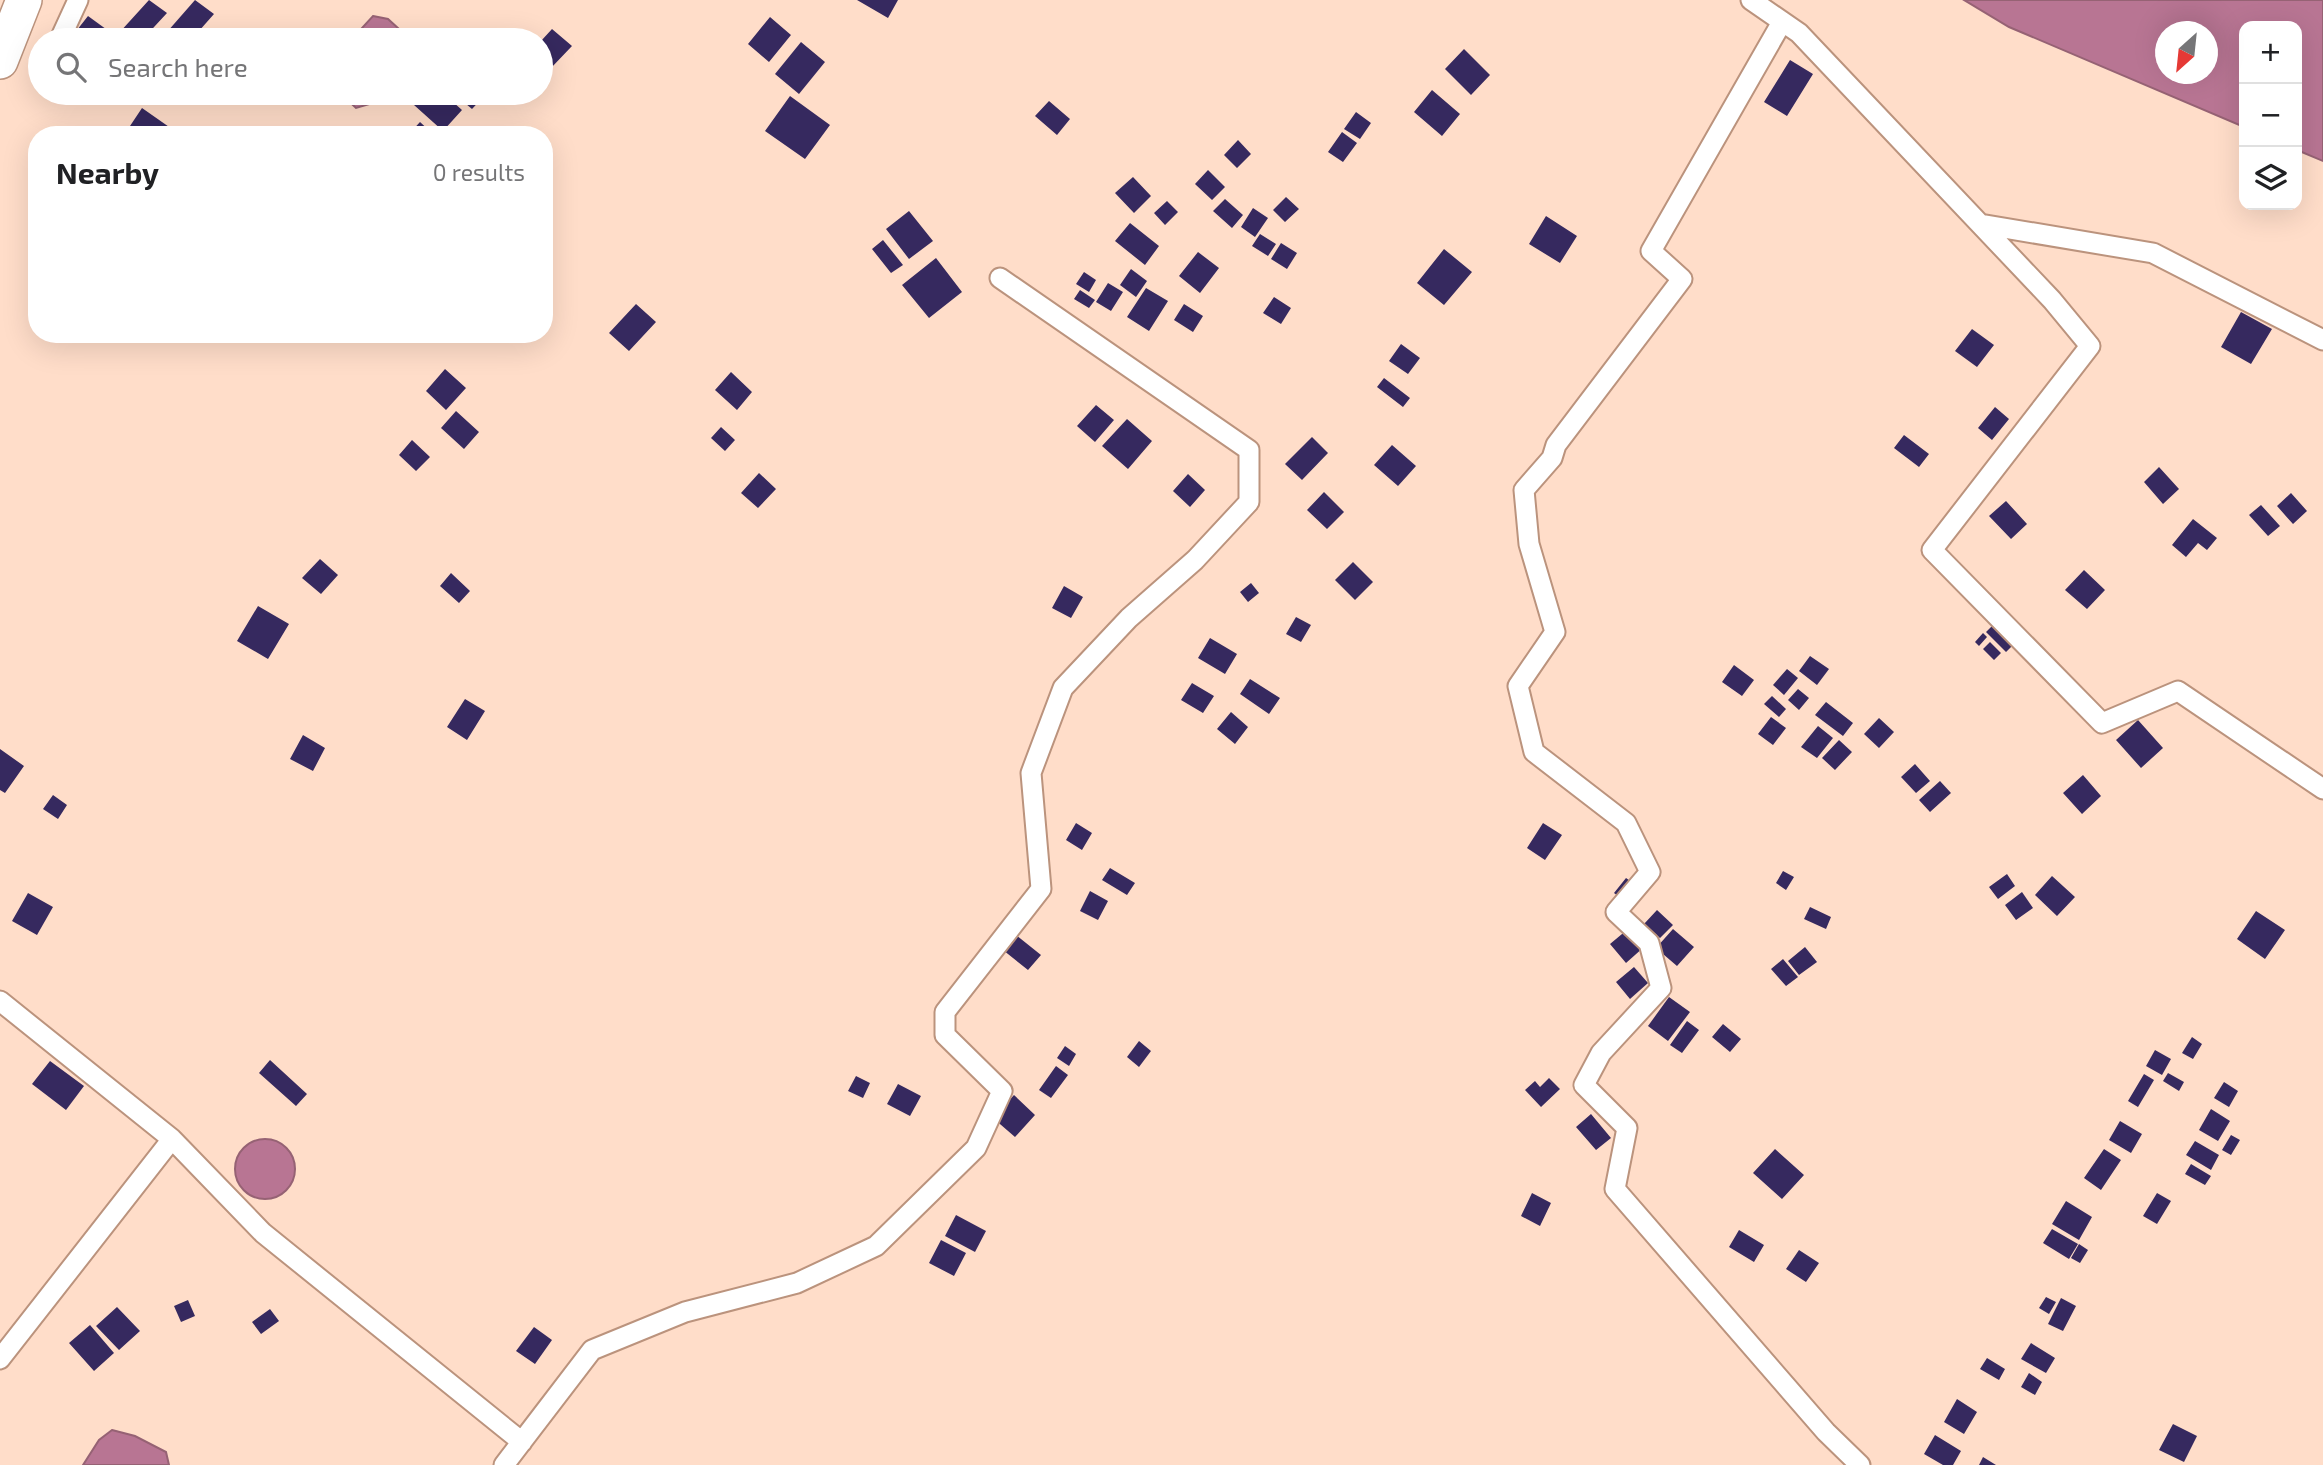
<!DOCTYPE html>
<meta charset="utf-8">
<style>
:root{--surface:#fff;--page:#f6f6f6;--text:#202124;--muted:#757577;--line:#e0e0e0}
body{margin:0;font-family:"Exo 2",sans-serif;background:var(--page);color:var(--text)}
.controls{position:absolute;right:21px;top:21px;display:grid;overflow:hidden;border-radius:14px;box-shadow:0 7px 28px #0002}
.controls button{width:63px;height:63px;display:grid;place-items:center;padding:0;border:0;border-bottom:2px solid var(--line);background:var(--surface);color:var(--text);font:35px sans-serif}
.compass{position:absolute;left:2155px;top:21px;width:63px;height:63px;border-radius:50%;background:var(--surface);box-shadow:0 7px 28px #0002;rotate:207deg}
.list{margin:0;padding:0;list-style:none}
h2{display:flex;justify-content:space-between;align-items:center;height:91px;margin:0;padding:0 28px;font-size:30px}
h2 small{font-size:23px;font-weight:400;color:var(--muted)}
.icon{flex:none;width:38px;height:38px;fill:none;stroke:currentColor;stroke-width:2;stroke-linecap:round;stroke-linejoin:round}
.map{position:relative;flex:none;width:2323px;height:1465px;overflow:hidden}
.search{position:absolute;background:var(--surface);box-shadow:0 7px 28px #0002;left:28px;top:28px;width:525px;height:77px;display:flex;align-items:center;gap:18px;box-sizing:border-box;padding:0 24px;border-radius:38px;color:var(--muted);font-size:26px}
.panel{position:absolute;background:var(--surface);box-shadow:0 7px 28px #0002;left:28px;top:126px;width:525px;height:217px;border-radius:28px}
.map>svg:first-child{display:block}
</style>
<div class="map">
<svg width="2323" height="1465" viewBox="0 0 2323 1465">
<rect width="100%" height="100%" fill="#ffddc9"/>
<path fill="#b87593" stroke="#966274" stroke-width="2" fill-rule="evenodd" d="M1964,0H2323V161L2297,150V26H2244V127L2009,27ZM2166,32H2208V74H2166Z
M373,16L388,19L411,40H351Z
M340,93H390L387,99L356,108Z
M235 1169a30 30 0 1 1 60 0a30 30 0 1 1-60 0Z
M112,1430L135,1436L166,1452L169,1465H83L99,1440Z"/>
<path fill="#36295f" d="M149,0L167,13L142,40H127L119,33Z
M195,0L214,14L191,40H160Z
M857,0H898L888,18Z
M88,16L121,40H91L77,30Z
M770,17L791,35L769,62L748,44Z
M552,29L572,46L551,68L541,59V41Z
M801,42L825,62L799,94L775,74Z
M1464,49L1490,75L1471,95L1445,69Z
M1790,60L1813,74L1787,116L1764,102Z
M1432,90L1460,114L1442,136L1414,112Z
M425,93H443L462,110L443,131L414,105Z
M453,93H487L472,109Z
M790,96L830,125L805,159L765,131Z
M1049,101L1070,119L1057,135L1035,116Z
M142,108L172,129L168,135H124Z
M1356,112L1371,123L1360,139L1344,129Z
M420,122L434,135H408Z
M1342,132L1357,143L1343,162L1328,152Z
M1238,140L1251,154L1237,168L1224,155Z
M1208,170L1225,187L1212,200L1195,184Z
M1133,177L1151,196L1134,213L1115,193Z
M1286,197L1299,209L1285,222L1273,210Z
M1225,199L1243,215L1232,228L1213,211Z
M1167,201L1178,212L1165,225L1154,213Z
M1253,208L1268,218L1255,237L1241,227Z
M909,211L933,241L909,259L886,229Z
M1546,216L1577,236L1560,263L1529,244Z
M1130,223L1159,246L1145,265L1115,241Z
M1260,234L1276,244L1268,256L1252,246Z
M883,240L903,265L891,273L872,249Z
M1281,243L1297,253L1287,269L1271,259Z
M1444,249L1472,272L1444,305L1417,283Z
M1198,252L1219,268L1200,293L1179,276Z
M936,258L962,292L929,318L902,285Z
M1131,269L1147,281L1136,297L1120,285Z
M1084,272L1096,280L1089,292L1076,284Z
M1108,283L1123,292L1111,311L1096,302Z
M1146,288L1168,301L1149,331L1127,317Z
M1080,290L1095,300L1089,308L1074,299Z
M1274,297L1291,308L1281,324L1263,313Z
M636,304L656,322L629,351L609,333Z
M1184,304L1203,316L1193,332L1174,320Z
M2241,312L2272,329L2251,364L2221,347Z
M1972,329L1994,345L1977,367L1955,351Z
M1401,344L1420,358L1408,374L1389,361Z
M445,369L466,388L446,410L426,391Z
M731,372L752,392L737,410L715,390Z
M1384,378L1410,398L1403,407L1377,387Z
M1096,405L1114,420L1095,442L1077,426Z
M1995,407L2009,419L1992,440L1978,428Z
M456,411L479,432L464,449L441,428Z
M1127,419L1152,441L1128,469L1102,446Z
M721,427L735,440L725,451L711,438Z
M1904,435L1929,454L1919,467L1894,448Z
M1312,437L1328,453L1302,480L1285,464Z
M412,440L430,457L416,471L399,455Z
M1392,445L1416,466L1398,486L1374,465Z
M2159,467L2179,489L2163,504L2144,482Z
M759,473L776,489L758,508L741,493Z
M1188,474L1205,490L1190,507L1173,491Z
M1324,492L1344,512L1327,529L1307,510Z
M2291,493L2307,511L2293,524L2277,506Z
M2006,501L2027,524L2011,539L1989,516Z
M2261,505L2280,526L2268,536L2249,515Z
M2193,519L2217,538L2207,550L2198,543L2186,557L2172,545Z
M320,559L338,575L321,594L302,578Z
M1353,562L1373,582L1355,600L1335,580Z
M2084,570L2105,590L2087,609L2065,590Z
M451,573L470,591L459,603L440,586Z
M1251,583L1259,593L1248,602L1240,592Z
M1064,586L1083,597L1071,618L1052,608Z
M258,606L289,624L268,659L237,641Z
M1296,617L1311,625L1301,642L1286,634Z
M1996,622L2016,642L2006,652L1986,632Z
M1983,633L1987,637L1979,646L1975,642Z
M1210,638L1237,654L1225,674L1198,658Z
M1990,642L2001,653L1994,660L1983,649Z
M1810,656L1829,669L1817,685L1799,671Z
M1734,665L1754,680L1742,696L1722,682Z
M1787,669L1798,678L1784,695L1773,685Z
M1250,679L1280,698L1269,714L1240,694Z
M1192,683L1214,696L1203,713L1181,700Z
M1798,689L1809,698L1799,710L1788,700Z
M1772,696L1786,709L1779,717L1764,704Z
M465,699L485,711L467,740L447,727Z
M1826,702L1853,723L1843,736L1815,715Z
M1231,712L1248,727L1235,744L1217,729Z
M1771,717L1786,728L1773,745L1758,734Z
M1879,718L1894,732L1879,748L1864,734Z
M2138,720L2163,748L2141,768L2116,740Z
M1818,726L1833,738L1817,758L1801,747Z
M303,735L325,748L313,771L290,759Z
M1839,740L1852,752L1835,770L1822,758Z
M0,749L24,766L5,793L0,790Z
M1915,764L1930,781L1916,793L1901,777Z
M2083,775L2101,796L2082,814L2063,793Z
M1940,781L1951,793L1930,812L1919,800Z
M53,795L67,805L58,819L43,809Z
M1076,823L1092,833L1082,850L1066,840Z
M1543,823L1562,835L1545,860L1527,848Z
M1110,868L1135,883L1127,895L1102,880Z
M1783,871L1794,877L1786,890L1776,883Z
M2007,874L2015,886L1998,899L1989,887Z
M2052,876L2075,897L2057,916L2035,895Z
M1626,878L1636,885L1623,900L1614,893Z
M1090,891L1108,901L1098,920L1080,911Z
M2022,892L2033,908L2016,920L2005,905Z
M28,893L53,907L37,935L12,921Z
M1810,907L1831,917L1826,929L1804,919Z
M1657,910L1673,925L1660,938L1644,924Z
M2256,911L2285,930L2265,959L2237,939Z
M1628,929L1644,947L1626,963L1610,944Z
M1673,929L1694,947L1677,966L1656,948Z
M1016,935L1041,955L1028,970L1003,950Z
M1805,947L1817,962L1799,975L1788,961Z
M1783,959L1798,977L1786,986L1771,969Z
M1634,967L1648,983L1630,999L1616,982Z
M1669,997L1690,1012L1668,1041L1648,1026Z
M1687,1021L1699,1030L1682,1053L1670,1045Z
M1723,1024L1741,1039L1730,1052L1712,1037Z
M2192,1037L2202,1044L2193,1059L2182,1053Z
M1139,1041L1151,1051L1139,1067L1127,1057Z
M1065,1046L1076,1054L1069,1066L1057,1058Z
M2155,1050L2171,1059L2162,1075L2146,1066Z
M270,1060L307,1094L296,1106L259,1073Z
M50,1061L84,1086L66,1110L32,1084Z
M1056,1066L1068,1075L1051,1098L1039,1090Z
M2168,1073L2184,1082L2179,1091L2163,1081Z
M2144,1074L2154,1080L2138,1107L2128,1101Z
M856,1076L870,1083L863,1098L848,1091Z
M1549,1078L1560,1089L1541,1107L1525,1090L1535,1081L1540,1087Z
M2224,1082L2238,1091L2229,1107L2214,1098Z
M898,1084L921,1096L910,1116L887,1104Z
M1014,1095L1035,1115L1015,1137L993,1118Z
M2211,1109L2230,1121L2218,1141L2199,1130Z
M1591,1114L1611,1138L1596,1150L1576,1127Z
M2120,1121L2142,1134L2131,1153L2109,1140Z
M2231,1135L2240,1140L2231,1155L2222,1150Z
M2195,1141L2219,1155L2211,1170L2186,1155Z
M1775,1149L1804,1175L1782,1199L1753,1173Z
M2104,1149L2121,1160L2101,1190L2084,1178Z
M2191,1164L2211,1176L2205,1185L2185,1174Z
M1532,1193L1551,1203L1540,1226L1521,1216Z
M2157,1193L2171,1201L2157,1224L2143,1216Z
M2066,1201L2092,1217L2079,1240L2052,1224Z
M956,1215L986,1231L975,1252L945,1236Z
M2052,1229L2078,1244L2069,1259L2043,1243Z
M1739,1230L1764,1245L1754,1262L1729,1247Z
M941,1240L966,1253L954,1276L929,1263Z
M2079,1244L2088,1250L2080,1263L2071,1258Z
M1799,1250L1819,1263L1806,1282L1786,1269Z
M2046,1297L2056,1302L2049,1314L2039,1308Z
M2061,1298L2076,1306L2063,1331L2048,1324Z
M188,1300L195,1316L181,1322L174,1306Z
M117,1307L140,1331L119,1350L96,1326Z
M270,1309L279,1321L261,1334L252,1322Z
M90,1325L114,1353L94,1371L69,1343Z
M534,1327L552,1340L535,1364L516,1351Z
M2031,1343L2055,1358L2046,1373L2021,1359Z
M1987,1358L2005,1369L1999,1380L1980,1369Z
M2029,1373L2042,1382L2035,1395L2021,1387Z
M1957,1399L1977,1412L1964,1434L1944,1422Z
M2173,1424L2197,1436L2184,1462L2159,1450Z
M1935,1435L1961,1451L1953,1465H1943L1924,1454Z
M1983,1457L1996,1465H1979Z"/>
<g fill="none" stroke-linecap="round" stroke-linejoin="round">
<g stroke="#bb937d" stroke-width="23">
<path id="street" d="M1751,0L1799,33L2052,300L2090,346L1932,550L2102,723L2178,691L2323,789
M1782,22L1651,251L1682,279L1556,445L1552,458L1524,490L1529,544L1555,632L1518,686L1534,752L1626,823L1650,872L1616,912L1649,943L1661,988L1601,1053L1584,1085L1627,1128L1615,1189L1826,1432L1860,1465
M61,37L78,0
M1980,224L2153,253L2323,340
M0,1001L172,1139L263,1233L522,1442
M0,1359L172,1139
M504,1465L592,1350L685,1312L797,1283L876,1246L976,1148L1002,1091L945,1035V1012L1041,889L1031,773L1063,688L1129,618L1195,560L1249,502V450L1000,278"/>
</g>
<g stroke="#bb937d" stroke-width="38">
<path id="highway" d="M0,61L24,0"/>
</g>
<use href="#street" stroke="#fff" stroke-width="19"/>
<use href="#highway" stroke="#fff" stroke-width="35"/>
</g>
</svg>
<div class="controls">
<button>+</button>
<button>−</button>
<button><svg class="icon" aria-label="layers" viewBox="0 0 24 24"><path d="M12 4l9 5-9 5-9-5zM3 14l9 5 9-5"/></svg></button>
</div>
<svg class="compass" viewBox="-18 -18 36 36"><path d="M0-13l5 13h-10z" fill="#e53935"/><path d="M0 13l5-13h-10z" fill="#757577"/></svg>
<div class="search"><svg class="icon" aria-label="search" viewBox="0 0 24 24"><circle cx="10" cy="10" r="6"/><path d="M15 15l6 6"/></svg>Search here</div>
<section class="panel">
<h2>Nearby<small>0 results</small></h2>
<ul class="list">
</ul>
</section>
</div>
